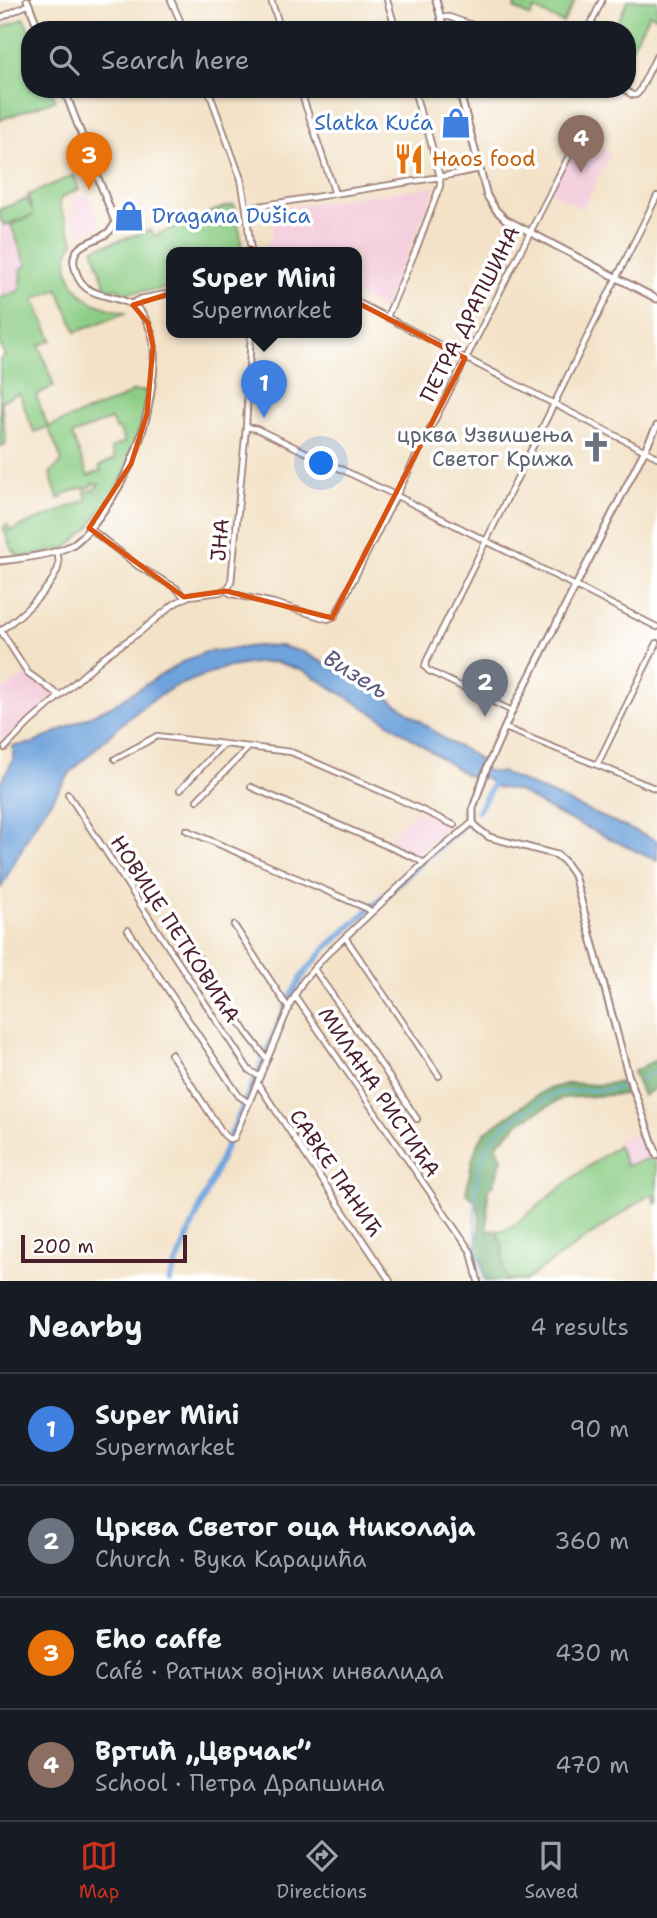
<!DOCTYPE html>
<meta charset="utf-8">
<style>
:root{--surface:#171b24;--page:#20242c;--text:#f1f3f6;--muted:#9ea1a6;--line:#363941;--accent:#c8321e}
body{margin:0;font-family:"Shantell Sans",sans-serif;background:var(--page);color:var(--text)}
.scale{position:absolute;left:21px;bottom:18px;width:166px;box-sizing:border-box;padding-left:7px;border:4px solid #4a1f2b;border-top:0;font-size:19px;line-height:24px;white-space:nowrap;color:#4a1f2b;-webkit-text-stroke:5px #fff;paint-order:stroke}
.you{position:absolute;left:322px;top:464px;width:24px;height:24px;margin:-18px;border:5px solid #fff;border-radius:50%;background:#1a73e8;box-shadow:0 0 0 10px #1a73e833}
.badge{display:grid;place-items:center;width:46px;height:46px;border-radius:50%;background:var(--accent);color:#fff;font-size:23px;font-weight:700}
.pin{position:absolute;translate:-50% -58px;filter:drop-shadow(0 2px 4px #0008)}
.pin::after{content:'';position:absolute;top:37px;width:24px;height:21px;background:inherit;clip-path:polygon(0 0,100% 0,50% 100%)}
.popup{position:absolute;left:166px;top:247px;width:196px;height:91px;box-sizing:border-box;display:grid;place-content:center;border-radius:14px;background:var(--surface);filter:drop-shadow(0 2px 5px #0005);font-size:23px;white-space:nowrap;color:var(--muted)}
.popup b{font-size:26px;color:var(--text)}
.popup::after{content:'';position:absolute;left:50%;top:100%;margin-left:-14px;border:14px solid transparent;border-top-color:var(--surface)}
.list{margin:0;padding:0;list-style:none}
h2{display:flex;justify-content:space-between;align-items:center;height:91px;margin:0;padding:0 28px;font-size:30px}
h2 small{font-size:23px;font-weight:400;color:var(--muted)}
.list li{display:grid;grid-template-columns:46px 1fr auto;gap:21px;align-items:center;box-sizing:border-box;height:112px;padding:0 28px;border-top:2px solid var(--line)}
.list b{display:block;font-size:26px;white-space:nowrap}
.list p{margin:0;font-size:23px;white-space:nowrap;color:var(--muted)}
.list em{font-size:23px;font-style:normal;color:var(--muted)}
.icon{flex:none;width:38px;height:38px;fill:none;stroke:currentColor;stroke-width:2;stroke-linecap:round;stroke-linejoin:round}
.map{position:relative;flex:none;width:657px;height:1281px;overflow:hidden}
.search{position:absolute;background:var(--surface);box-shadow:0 2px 5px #0004;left:21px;right:21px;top:21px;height:77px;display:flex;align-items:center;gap:18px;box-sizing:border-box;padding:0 24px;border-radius:28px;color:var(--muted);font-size:26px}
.sheet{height:539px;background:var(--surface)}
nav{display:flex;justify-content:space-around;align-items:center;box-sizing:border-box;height:98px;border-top:2px solid var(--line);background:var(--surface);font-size:19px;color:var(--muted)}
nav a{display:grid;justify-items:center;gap:4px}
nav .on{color:var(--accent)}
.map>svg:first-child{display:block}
</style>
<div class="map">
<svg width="657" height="1281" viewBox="0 0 657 1281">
<rect width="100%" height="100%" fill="#fff"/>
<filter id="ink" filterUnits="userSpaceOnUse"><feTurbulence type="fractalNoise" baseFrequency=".0143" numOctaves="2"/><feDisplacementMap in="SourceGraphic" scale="14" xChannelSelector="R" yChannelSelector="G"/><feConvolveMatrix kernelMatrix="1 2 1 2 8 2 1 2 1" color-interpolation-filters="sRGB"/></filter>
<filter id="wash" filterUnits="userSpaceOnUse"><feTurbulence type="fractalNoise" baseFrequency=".00686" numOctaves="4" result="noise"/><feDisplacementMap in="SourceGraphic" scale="28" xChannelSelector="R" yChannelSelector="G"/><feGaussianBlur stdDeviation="1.57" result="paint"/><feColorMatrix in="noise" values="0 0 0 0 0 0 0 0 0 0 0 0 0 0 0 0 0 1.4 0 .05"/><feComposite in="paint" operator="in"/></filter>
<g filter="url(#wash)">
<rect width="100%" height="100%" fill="#f3e2c7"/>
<path fill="#f4cfde" d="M579,137L611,154L582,209L551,192Z
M436,186L383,309L357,295V252H274L266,248L274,228L273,209Z
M85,195L89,196L100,224L99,227L83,234L81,230L79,231L72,214L75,212L71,202V200Z
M29,196L60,275L0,298V208Z
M27,675L55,695L7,738L0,739V691Z
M417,811L449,826L415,856L384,843Z
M644,1130L653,1157L626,1166L616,1140Z"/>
<path fill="#8ccd85" stroke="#6b7658" stroke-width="2" fill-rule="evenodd" d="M516,0H575L563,23L535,9L530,17L514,8L517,1Z
M628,0H657V17L649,14L631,49L627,48V30H614Z
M24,18L30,32V89H51L55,100L0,120V29Z
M74,175L79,189L62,197L59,203L74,242C59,260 71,288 89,300C99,307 113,309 125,313L76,332L58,289L34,299L52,340L39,345L54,386L36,395L48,427L122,398L133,391H151L131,464L89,528L66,548L20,558L11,548L4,529V526L8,525L10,531L87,500L85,492L94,490L99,484L93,483L92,486L84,489L83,487L62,495L63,497L58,499L50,473L61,463L62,460L48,427L34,432L19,393L1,401L6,444L0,446V359L5,356L0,344V298L19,291L22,276L20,269L27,266L11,225L34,215L4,225L0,218V209L27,199L33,212L28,195ZM111,419L115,429L119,428L125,442L111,448L115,459L99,466L101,471L88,476L72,435Z
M234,205L241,237V252H171V288L123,293L119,288L107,290L93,249L151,230L154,236L224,207Z
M618,1145L626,1166L653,1157L657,1170V1205L651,1194L524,1281C519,1281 510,1281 506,1279C500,1272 499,1245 498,1236L499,1231L512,1227L574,1177Z"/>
<path fill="#71b072" stroke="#5e684e" stroke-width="2" d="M657,1059V1087L643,1096L633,1072Z
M623,1082L627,1094L563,1098L521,1121L498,1143L497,1147L502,1158L494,1184L488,1189L487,1230L499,1231L498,1236C508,1252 498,1266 509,1281H486L482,1259H475C472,1251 475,1249 477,1242C481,1224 483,1203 466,1193L473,1157L478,1143L485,1132L545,1090L570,1083L596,1085Z"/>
<path fill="#6ea3db" stroke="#5c6183" stroke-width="2" d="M256,646H281L303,652L380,692L449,742L471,753L478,759L484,769L491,772H501L657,841V861L556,813L518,791L495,787L486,778H475L465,774L378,716L304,671L276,662L255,663L224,668L174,687L148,703L119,726L71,772L35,824L0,889V784L13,760V746L34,743L111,706L184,661L206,652Z"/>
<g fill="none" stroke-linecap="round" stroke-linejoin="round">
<path stroke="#6ea3db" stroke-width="2" d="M639,1080L657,1070
M484,1281C474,1240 468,1182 489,1144C497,1128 515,1117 529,1109C538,1104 548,1096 557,1093C580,1087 604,1094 626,1085"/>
<path stroke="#6ea3db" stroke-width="6" d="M478,811L496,779
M169,1281L250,1090L290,998L303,975L325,949L466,822"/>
</g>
</g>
<g filter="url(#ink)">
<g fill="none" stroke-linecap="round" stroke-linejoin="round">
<g stroke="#9e8079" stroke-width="8">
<path id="minor" d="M171,0L184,30
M271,0L281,30
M387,0L396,30
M440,17H449L487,30
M0,18L29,4
M588,30L602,0
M208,89L241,179L246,208L251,252
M300,89L335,194
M624,89L632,95H636L639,92L657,55
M246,208L440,177L480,169
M357,302L657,457
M131,304L140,299L171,293
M387,317L417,247L440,186V177L428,132L422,119L414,89
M246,427L257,429L395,495L657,627
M89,528L138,566L176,588L184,597
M225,590L232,594L274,603L321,617L328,619L335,616L576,142
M0,631C18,618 51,590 58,568C60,563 58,557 57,552
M1,631L28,673L60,696
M512,711L429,671L425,667L426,662L657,196
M505,728L657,789
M5,748L29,723L105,656L140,632L174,604L189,596L220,592L228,588L231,583L246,427L251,332
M115,759L157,736L291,752L390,795L454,825
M597,765L657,643
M251,787L415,858L424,863
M180,790L223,744
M68,794L249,1070L260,1077
M197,800L249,747
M186,830L366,908L372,912
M176,923L247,1033L267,1059
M234,925L289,1009
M128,930L239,1096L249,1103
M345,937L439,1076
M314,969L384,1069L417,1119
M295,996L471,1252L478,1281
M171,1054L224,1135L229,1139L234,1138L291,1003L303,981L326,955L372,912L424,863L473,822
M258,1084L390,1281"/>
</g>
<g stroke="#9e8079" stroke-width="9">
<path id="tertiary" d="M27,0L39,30
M436,0L444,30
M459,89L487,196L496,210L505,219L657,299
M657,426L512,711L488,765L473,808V822L477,828L489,837L557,855L564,861L574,875L628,1074L657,1155
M0,561C19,559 57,554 72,545C84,537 93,525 101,514C132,473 148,426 153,376C155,359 156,339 148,324C144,316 138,307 131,304C107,292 80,300 74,264C70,237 110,244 115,222L64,89"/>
</g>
<use href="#minor" stroke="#fff" stroke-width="4.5"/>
<use href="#tertiary" stroke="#fff" stroke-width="5"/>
</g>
</g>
<path fill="none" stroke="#d8530f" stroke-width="5" stroke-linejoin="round" d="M251,248L465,358L332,618L226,591L184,597L89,528L131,464L147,414L153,346L148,323L133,305L251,269Z"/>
<defs>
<g id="shop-bare" transform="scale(2.415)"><path d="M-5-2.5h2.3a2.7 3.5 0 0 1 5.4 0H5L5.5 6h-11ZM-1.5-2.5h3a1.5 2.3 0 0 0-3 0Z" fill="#3f7fe0" stroke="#fff" stroke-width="2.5" paint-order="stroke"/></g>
<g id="restaurant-bare" transform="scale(2.415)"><path d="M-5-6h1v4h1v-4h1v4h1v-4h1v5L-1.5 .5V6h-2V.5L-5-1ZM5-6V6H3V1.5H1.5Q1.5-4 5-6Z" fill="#e8710a" stroke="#fff" stroke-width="2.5" paint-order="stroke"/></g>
<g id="church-bare" transform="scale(2.415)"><path d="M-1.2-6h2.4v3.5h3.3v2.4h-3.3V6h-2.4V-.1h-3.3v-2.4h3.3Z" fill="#6b7280" stroke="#fff" stroke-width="2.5" paint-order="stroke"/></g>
</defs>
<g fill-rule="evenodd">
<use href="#shop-bare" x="456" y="123"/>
<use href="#restaurant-bare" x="409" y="159"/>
<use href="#shop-bare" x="129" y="216"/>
<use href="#church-bare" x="596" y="447"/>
</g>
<g text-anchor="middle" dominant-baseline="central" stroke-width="7" stroke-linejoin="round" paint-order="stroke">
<g font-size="21" fill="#366cbe" stroke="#fff" text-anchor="end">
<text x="433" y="123">Slatka Kuća</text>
<text x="152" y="216" text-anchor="start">Dragana Dušica</text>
</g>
<g font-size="21" fill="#c56008" stroke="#fff" text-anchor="start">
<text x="432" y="159">Haos food</text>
</g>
<g font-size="21" fill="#4a1f2b" stroke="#fff">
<text transform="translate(470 314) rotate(-63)">ПЕТРА ДРАПШИНА</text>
<text transform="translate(220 540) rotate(-85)">ЈНА</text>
<text transform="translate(175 929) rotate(57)">НОВИЦЕ ПЕТКОВИЋА</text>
<text transform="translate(379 1092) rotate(56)">МИЛАНА РИСТИЋА</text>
<text transform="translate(336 1173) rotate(56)">САВКЕ ПАНИЋ</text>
</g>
<g font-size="21" fill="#5b616d" stroke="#fff" text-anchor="end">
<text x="573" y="435">црква Узвишења<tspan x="573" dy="24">Светог Крижа</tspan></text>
</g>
<g font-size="23" font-style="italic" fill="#5a5a7a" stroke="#fff">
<text transform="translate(356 674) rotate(32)">Визељ</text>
</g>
</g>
</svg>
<div class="scale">200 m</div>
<div class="you"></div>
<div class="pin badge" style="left:264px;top:418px;background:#3f7fe0">1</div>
<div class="popup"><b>Super Mini</b>Supermarket</div>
<div class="pin badge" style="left:485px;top:717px;background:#6b7280">2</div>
<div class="pin badge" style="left:89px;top:190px;background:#e8710a">3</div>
<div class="pin badge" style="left:581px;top:173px;background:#8d6e63">4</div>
<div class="search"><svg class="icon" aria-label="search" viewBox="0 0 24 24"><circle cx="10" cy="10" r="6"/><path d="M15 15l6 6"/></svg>Search here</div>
</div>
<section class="sheet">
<h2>Nearby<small>4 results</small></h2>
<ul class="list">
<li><span class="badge" style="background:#3f7fe0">1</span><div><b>Super Mini</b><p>Supermarket</p></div><em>90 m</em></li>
<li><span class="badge" style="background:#6b7280">2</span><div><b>Црква Светог оца Николаја</b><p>Church · Вука Караџића</p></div><em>360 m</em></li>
<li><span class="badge" style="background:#e8710a">3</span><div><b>Eho caffe</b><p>Café · Ратних војних инвалида</p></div><em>430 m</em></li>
<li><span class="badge" style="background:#8d6e63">4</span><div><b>Вртић „Цврчак”</b><p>School · Петра Драпшина</p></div><em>470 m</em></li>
</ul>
</section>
<nav>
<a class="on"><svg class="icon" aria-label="map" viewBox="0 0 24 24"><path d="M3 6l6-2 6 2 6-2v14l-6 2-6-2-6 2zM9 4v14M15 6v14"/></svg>Map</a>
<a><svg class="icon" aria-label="directions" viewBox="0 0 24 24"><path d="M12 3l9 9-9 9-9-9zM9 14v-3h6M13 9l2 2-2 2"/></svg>Directions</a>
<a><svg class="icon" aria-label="saved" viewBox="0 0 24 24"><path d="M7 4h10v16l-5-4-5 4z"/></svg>Saved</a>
</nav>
